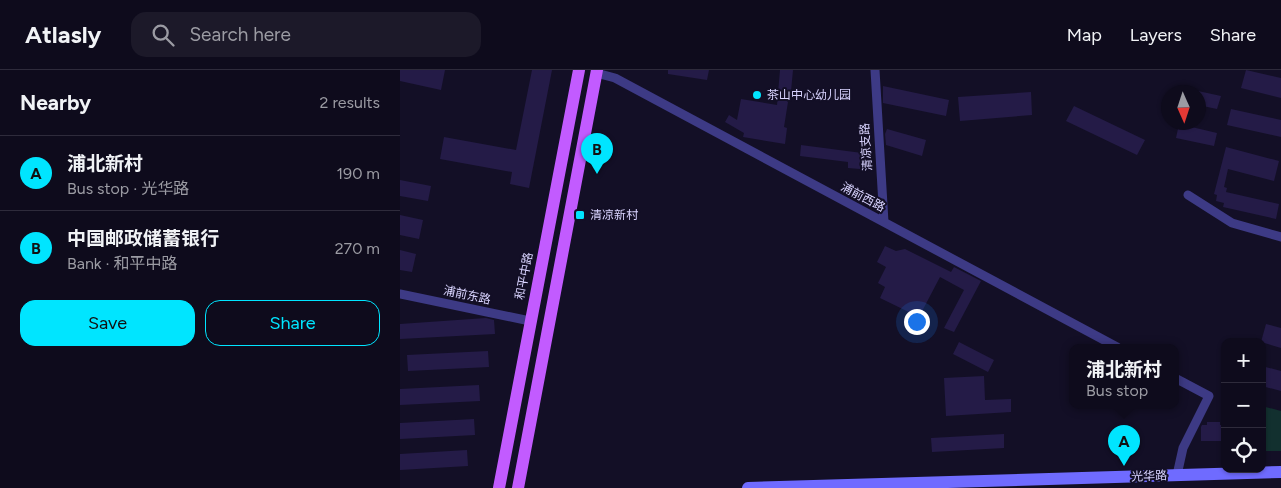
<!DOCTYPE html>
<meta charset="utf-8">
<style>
:root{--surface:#0e0b1c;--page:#1c1929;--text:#f1f3f6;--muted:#9b9ba3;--line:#2e2b3b;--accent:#00e5ff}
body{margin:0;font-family:Figtree,"Noto Sans SC",sans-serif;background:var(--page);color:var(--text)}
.controls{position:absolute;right:15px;bottom:15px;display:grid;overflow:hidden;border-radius:10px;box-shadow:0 1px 4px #0004}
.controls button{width:45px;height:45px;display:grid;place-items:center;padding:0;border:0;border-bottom:1px solid var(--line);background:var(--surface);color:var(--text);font:25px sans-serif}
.compass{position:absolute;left:761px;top:15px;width:45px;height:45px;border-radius:50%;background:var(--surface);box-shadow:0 1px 4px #0004;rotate:177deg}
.you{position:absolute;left:516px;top:251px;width:18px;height:18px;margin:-12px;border:4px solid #fff;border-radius:50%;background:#1a73e8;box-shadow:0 0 0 8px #1a73e833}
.badge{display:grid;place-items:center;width:32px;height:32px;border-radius:50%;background:var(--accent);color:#111;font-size:16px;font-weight:700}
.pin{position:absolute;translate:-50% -41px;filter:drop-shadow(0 1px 2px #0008)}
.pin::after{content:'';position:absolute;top:26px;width:18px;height:15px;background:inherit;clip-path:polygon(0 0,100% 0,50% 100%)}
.popup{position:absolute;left:669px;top:274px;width:110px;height:65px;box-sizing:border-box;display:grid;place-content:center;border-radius:10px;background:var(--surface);filter:drop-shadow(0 1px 4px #0005);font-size:16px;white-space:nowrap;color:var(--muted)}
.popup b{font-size:19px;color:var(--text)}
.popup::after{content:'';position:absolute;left:50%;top:100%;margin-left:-10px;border:10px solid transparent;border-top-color:var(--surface)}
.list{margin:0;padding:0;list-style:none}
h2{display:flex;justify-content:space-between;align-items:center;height:65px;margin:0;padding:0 20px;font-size:21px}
h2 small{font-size:16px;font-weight:400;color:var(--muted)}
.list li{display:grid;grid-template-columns:32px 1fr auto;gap:15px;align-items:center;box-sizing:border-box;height:75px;padding:0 20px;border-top:1px solid var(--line)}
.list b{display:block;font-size:19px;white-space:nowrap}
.list p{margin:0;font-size:16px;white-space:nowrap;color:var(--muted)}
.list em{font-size:16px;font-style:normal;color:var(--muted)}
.actions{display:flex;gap:10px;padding:15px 20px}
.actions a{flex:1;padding:11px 0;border:1px solid var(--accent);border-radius:15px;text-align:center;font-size:18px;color:var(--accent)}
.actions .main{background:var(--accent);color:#111}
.icon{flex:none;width:28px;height:28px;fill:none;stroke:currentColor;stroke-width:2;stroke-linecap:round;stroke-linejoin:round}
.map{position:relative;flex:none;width:881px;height:418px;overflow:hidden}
header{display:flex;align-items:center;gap:30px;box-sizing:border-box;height:70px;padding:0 25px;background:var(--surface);border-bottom:1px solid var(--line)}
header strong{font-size:24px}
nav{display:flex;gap:28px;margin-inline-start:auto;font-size:18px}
.search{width:350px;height:45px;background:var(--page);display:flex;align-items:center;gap:12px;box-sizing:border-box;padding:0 18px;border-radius:15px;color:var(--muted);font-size:19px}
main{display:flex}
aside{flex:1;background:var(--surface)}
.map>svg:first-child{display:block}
</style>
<header>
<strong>Atlasly</strong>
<div class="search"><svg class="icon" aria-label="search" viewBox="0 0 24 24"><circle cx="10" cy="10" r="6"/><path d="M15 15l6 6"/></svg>Search here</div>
<nav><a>Map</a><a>Layers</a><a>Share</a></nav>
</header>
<main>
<aside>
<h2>Nearby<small>2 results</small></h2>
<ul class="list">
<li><span class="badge">A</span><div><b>浦北新村</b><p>Bus stop · 光华路</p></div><em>190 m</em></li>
<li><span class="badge">B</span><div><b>中国邮政储蓄银行</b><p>Bank · 和平中路</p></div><em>270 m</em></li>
</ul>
<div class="actions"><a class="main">Save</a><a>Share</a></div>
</aside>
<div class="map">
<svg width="881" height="418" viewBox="0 0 881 418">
<rect width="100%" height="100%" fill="#130f26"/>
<path fill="#12302f" d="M862,336L881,341V381H862Z"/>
<path fill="#241b47" d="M0,0H45L41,20L0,11Z
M132,0H152L129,118L110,114L112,102L40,89L44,67L116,80Z
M268,0H309L307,10L268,4Z
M380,0H393L390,32H388L384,57L387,58L385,74L343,67L344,63L325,52L329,45L337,50L341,29L377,35Z
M846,0L881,8V28L841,18Z
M483,16L549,30L546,46L483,33Z
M798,21L821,26L817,39L798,35Z
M631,22L632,45L560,51L558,27Z
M674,36L745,70L737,85L666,51Z
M831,39L881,50V67L827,55Z
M779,54L817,63L814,76L776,68Z
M487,59L526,70L522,86L486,75L485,64Z
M401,75L462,83L460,99L448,98V92L400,86Z
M826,77L879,91L874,111L828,99L824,117L827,118L826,122L879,134L876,149L823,137L824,133L816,131L817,125L814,124Z
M0,110L31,116L28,131L0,126Z
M0,145L23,150L19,169L0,165Z
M485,176L496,181L505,179L551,202L554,197L581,211L554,262L544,258L564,220L540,207L519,247L480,228L485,217L478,213L486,197L477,192Z
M0,180L16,184L12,202L0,200Z
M86,248L94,250L95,264L0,269V254Z
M866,254L881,258V278L861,272Z
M559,272L594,290L588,302L553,284Z
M88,281L89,297L8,301L7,285Z
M862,296L881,301V321L862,316Z
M584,306L585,330L611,329V342L546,346L544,308Z
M79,315L80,331L0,335V319Z
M74,349L75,365L0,369V353Z
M807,352H820V355H825V371H801V357L802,355H807Z
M604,364V378L532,382L531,368Z
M67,380L68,396L0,400V384Z"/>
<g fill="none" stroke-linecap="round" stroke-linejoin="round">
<path stroke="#3d3a85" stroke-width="9" d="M475,0L484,152
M196,3L215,8L717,277
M788,125L832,153L881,167
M0,224L130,251
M775,308L809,326L783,378L777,405"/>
<path stroke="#6f6bff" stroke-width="12" d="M348,418L881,402"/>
<path stroke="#c25bff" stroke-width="12" d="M99,418L179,0
M118,418L197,0"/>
</g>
<g fill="#00e5ff" stroke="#130f26" stroke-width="2">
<circle cx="357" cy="25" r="5"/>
<rect x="175" y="140" width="10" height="10" rx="2.5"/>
</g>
<g text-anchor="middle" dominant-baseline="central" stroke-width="4" stroke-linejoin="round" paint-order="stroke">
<g font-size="12" fill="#d9d4ff" stroke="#130f26" text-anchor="start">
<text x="367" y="25">茶山中心幼儿园</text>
<text x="190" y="145">清凉新村</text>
</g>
<g font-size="12" fill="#d9d4ff" stroke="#130f26">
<text transform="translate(466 77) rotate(-94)">清凉支路</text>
<text transform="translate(463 127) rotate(28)">浦前西路</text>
<text transform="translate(124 206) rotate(-79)">和平中路</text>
<text transform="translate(67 225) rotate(12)">浦前东路</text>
<text transform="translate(749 406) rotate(-2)">光华路</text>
</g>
</g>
</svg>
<div class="controls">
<button>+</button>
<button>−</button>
<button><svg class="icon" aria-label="locate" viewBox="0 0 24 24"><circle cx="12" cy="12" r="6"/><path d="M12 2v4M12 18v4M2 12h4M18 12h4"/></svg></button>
</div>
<svg class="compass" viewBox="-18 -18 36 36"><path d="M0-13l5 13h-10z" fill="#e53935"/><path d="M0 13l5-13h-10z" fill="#9b9ba3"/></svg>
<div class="you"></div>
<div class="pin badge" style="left:724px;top:396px">A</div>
<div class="popup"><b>浦北新村</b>Bus stop</div>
<div class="pin badge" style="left:197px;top:104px">B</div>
</div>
</main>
